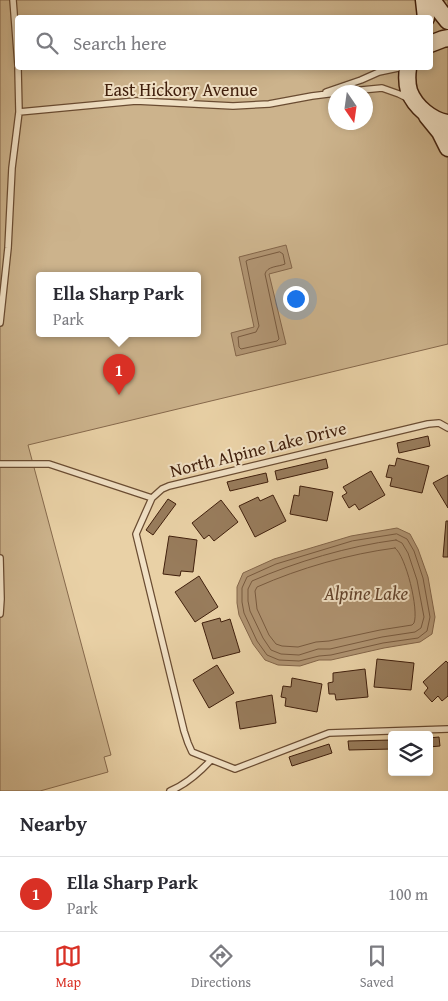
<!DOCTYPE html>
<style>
:root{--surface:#fff;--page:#f7f7f7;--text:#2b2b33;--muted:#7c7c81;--line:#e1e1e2;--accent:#d93025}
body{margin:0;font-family:"Gentium Book Plus",serif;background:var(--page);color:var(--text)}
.controls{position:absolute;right:15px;bottom:15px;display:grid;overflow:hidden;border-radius:5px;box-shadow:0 2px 8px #0003}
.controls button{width:45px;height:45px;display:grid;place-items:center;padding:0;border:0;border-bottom:1px solid var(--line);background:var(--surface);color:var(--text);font:25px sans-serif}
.compass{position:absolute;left:328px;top:85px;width:45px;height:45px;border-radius:50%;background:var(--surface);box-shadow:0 2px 8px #0003;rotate:167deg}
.you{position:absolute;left:295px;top:298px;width:18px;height:18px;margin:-12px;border:4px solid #fff;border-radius:50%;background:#1a73e8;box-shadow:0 0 0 8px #1a73e833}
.badge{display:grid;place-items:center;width:32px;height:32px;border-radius:50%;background:var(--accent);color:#fff;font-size:16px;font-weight:700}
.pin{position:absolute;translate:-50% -41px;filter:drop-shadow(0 1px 2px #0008)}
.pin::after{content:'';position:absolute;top:26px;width:18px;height:15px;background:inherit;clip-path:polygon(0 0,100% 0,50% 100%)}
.popup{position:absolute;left:36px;top:272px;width:165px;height:65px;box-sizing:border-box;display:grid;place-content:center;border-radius:5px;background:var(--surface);filter:drop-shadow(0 1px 4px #0005);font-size:16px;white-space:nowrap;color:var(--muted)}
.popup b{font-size:19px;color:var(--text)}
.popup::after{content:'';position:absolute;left:50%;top:100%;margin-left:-10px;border:10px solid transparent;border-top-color:var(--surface)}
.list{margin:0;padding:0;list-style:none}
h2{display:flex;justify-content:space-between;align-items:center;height:65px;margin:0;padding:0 20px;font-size:21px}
h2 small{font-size:16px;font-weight:400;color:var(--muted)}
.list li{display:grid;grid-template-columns:32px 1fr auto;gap:15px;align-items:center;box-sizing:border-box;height:75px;padding:0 20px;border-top:1px solid var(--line)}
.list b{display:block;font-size:19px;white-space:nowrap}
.list p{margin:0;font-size:16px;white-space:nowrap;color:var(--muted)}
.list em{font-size:16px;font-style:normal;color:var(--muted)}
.icon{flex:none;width:28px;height:28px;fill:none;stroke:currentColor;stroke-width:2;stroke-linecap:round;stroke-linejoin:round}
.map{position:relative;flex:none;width:448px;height:791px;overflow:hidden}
.search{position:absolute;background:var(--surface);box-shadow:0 2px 8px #0003;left:15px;right:15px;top:15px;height:55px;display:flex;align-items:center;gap:12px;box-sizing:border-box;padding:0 18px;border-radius:5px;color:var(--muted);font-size:19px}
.sheet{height:140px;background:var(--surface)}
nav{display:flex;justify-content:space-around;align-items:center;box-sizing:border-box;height:70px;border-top:1px solid var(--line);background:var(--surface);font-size:14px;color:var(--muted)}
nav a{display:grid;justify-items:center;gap:2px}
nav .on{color:var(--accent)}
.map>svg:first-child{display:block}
</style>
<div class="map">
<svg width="448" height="791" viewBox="0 0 448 791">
<rect width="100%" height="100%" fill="#e9d1a6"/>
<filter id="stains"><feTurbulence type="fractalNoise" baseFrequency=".004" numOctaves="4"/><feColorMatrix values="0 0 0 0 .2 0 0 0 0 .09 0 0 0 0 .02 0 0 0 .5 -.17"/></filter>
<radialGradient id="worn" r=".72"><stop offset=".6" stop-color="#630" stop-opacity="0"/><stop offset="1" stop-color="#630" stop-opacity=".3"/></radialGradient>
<path fill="#ccb38c" stroke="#86694c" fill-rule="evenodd" d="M0,0H448V344L28,445L111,755L104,757L108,772L40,791H0ZM18,18H430V68H18ZM336,92H366V122H336ZM40,276H198V334H40Z"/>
<path fill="#b09472" stroke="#836549" d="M286,245L292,268L269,274L286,344L236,356L231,333L254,327L239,257Z
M397,528L410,534L418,549L428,577L435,617L432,634L420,642L384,648L331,660H319L300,666L278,665L265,660L253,644L239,615L237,603V587L243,573L274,559L351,536Z"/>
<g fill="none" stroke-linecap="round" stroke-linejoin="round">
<path stroke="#785a3f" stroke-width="1" d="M280,252L283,254L285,264C278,267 267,266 265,274L279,339L277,341L241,349L239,347L238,337L256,332L259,326L246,261L248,260Z
M397,534L407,539L414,551L423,578L430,617L427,631L418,638L383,643L331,655L319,656L299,661L279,660L267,655L257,641L244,613L242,602V588L247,577L276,564L352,541Z
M396,540L402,543L408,553L417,580L424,617L421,628L415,632L382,637L330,649H318L299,655L281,654L271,650L263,638L250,611L248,601V589L252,581C295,562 349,546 396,540Z
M395,548C406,556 419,610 414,623L412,625L380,630L329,641L316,642L298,647L282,646L276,644L269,635L257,609L255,591L257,587C300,568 349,554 395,548Z"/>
</g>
<path fill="#987c5c" stroke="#401f0c" d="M428,436L430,446L399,453L397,443Z
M397,458L429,466L422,493L390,486L392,478L386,477L389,465L395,466Z
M326,459L328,468L277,480L275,471Z
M371,471L385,495L359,510L355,504L349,508L342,496L347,493L343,487Z
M266,473L268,482L230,491L227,482Z
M448,475V508L433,483Z
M300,486L333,492L327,521L290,514L294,495L299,496Z
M273,495L286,521L255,537L239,506L258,497L260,501Z
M168,499L176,504L153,535L146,530Z
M221,500L238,522L214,541L209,535L204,539L192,523Z
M446,521H448V557H443Z
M169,536L197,540L193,572L181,571L180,576L163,574Z
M199,576L218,607L195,622L175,592Z
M220,618L221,622L230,619L240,652L213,659L202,623Z
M377,659L414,663L411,690L374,687Z
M446,661L448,663V696L442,701L438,696L432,702L424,693L428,688L423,682Z
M217,665L234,693L209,708L193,680Z
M365,669L368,697L336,700L335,694H329L328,683L333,682V673Z
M292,678L322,684L317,712L285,706L286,698L281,697L283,686L291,687Z
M272,695L276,723L240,729L236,702Z
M439,737L440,746L429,747V738Z
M392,740V749L349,750L348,741Z
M329,744L332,753L292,766L289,757Z"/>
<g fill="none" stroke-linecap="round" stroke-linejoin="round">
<g stroke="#6a4c32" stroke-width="8">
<path id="lane" d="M13,0L18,65
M326,92L361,80L379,72L398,68
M341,92L382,88L399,94L407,98
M19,112L136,101L233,106L269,104L312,96L336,93
M0,323L8,248L12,168L19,112L18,68
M448,428L439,423L428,424L169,486L162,489L152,498L136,534L184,731L188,743L192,752L235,769L329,733L448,729
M0,464H49L152,498
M0,558L1,599L0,614
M170,791C187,784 199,773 211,760"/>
</g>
<g stroke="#401f0c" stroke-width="19">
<path id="secondary" d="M424,0L426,18
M432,0L440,11L448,21
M430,44L443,39L448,38
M408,68C407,75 407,84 409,91C415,107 432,121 448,123
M427,116L440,132L448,148"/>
</g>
<use href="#lane" stroke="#f1e1c5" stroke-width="5.5"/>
<use href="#secondary" stroke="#f1e1c5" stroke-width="16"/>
</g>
<g text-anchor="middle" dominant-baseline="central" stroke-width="4" stroke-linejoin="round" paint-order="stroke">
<g font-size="18" fill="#401f0c" stroke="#f1e1c5">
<text x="181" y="89">East Hickory Avenue</text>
<text transform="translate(258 449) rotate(-14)">North Alpine Lake Drive</text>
</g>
<g font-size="19" font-style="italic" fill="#62422b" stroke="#f1e1c5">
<text x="366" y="593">Alpine Lake</text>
</g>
</g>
<rect width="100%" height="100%" filter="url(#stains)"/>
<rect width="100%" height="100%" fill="url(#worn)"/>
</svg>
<div class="controls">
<button><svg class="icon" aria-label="layers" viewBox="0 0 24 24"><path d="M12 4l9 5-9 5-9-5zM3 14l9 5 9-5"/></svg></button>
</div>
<svg class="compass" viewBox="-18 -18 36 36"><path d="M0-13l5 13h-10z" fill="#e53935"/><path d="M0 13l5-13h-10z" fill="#7c7c81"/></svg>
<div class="you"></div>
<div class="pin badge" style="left:119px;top:395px">1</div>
<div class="popup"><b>Ella Sharp Park</b>Park</div>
<div class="search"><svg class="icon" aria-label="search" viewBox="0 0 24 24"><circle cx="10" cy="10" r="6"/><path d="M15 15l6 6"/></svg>Search here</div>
</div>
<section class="sheet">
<h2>Nearby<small></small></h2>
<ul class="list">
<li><span class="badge">1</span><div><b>Ella Sharp Park</b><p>Park</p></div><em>100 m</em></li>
</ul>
</section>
<nav>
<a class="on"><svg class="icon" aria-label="map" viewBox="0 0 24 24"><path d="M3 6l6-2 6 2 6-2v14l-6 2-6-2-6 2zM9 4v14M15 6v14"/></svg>Map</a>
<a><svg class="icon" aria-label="directions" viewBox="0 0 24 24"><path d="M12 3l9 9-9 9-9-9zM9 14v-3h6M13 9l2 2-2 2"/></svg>Directions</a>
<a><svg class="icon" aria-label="saved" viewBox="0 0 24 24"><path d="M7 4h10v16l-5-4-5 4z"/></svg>Saved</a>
</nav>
